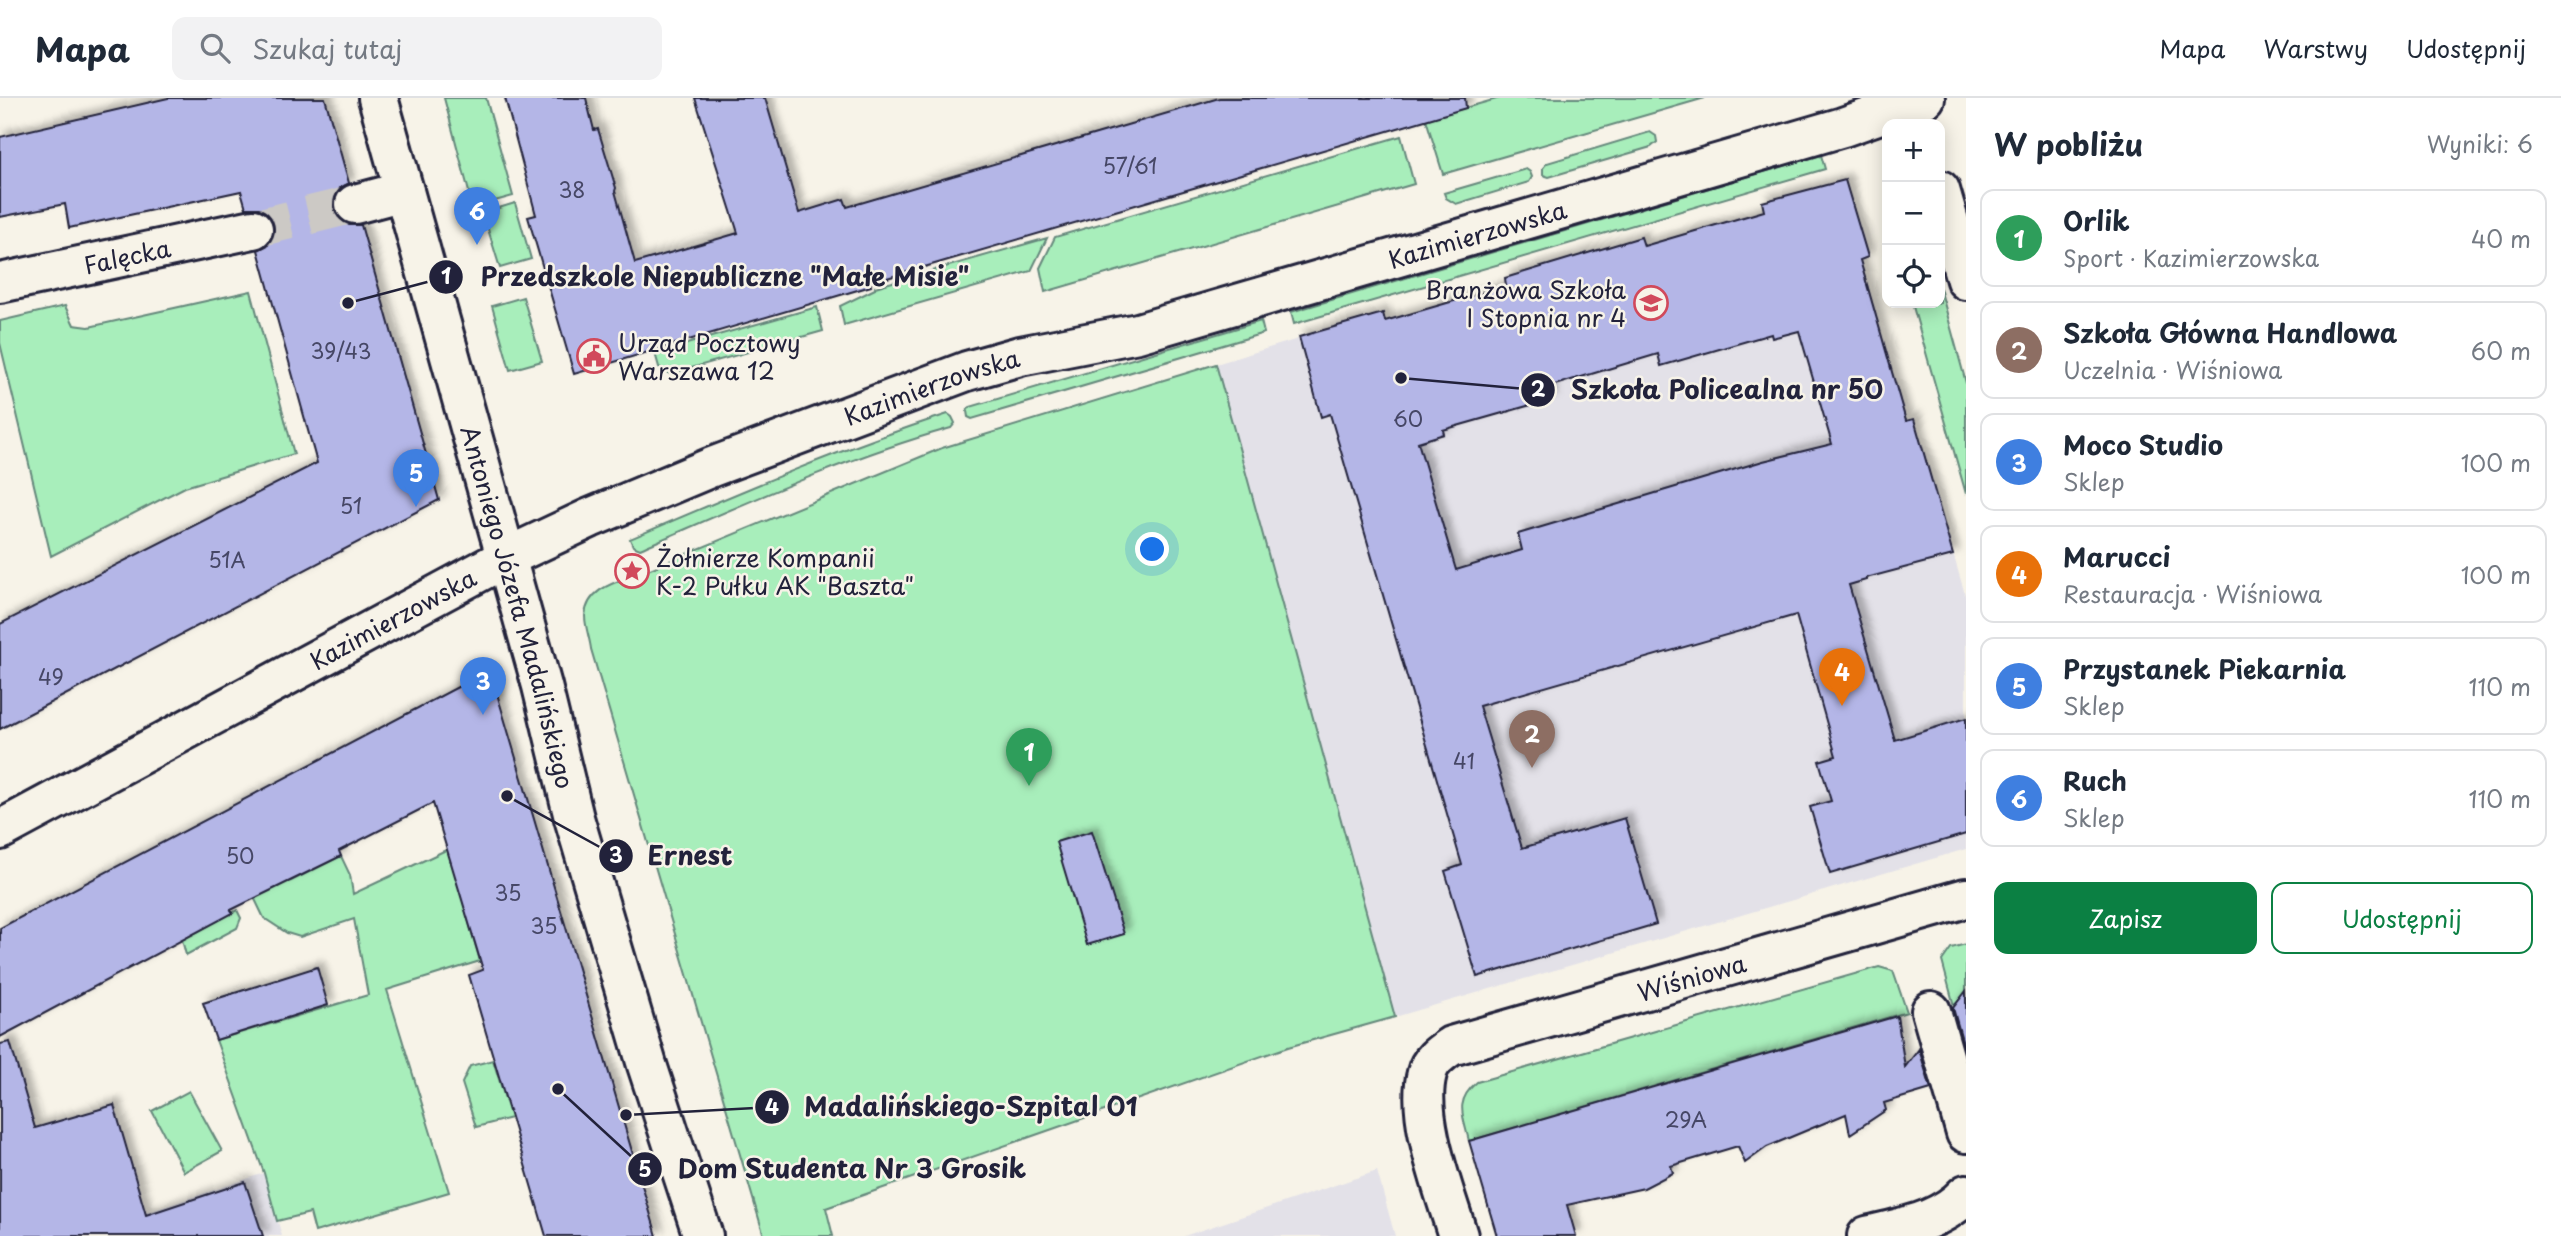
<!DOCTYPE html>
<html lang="pl">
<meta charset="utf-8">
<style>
:root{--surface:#fff;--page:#f2f2f3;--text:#1f2937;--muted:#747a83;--line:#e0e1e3;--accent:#0b8043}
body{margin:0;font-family:"Playpen Sans",sans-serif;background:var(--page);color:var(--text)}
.controls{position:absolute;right:21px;top:21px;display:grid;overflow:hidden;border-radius:14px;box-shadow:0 4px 18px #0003}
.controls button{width:63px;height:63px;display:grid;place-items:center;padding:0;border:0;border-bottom:2px solid var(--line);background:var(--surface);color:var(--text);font:35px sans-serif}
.you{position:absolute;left:1153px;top:452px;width:24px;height:24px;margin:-18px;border:5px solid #fff;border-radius:50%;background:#1a73e8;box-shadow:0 0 0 10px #1a73e833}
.badge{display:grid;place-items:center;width:46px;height:46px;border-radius:50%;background:var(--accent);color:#fff;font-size:23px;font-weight:700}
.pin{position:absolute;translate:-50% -58px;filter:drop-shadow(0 2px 4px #0008)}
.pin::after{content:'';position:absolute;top:37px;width:24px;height:21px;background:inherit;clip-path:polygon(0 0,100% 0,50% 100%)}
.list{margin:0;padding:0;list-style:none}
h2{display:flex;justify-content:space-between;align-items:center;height:91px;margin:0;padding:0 28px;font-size:30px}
h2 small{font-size:23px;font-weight:400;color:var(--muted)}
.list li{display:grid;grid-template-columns:46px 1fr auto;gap:21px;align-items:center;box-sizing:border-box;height:98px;margin:0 14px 14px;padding:0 14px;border:2px solid var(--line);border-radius:14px}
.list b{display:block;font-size:26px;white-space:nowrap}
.list p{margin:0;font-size:23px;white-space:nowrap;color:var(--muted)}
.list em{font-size:23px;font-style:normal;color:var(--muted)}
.actions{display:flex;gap:14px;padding:21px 28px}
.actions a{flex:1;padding:16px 0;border:2px solid var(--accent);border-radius:14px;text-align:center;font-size:24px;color:var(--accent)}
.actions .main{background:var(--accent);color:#fff}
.icon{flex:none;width:38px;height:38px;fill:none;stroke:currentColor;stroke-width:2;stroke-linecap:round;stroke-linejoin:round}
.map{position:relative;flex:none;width:1966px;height:1138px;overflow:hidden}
header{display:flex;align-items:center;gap:42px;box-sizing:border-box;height:98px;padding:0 35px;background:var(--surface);border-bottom:2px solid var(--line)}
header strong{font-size:33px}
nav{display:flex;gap:38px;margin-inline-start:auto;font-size:24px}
.search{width:490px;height:63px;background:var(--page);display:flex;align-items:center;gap:18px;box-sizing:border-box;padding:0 24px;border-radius:14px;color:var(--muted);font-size:26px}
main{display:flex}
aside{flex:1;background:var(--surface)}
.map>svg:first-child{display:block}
</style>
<header>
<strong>Mapa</strong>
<div class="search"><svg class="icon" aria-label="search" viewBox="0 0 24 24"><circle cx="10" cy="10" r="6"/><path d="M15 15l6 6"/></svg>Szukaj tutaj</div>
<nav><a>Mapa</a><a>Warstwy</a><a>Udostępnij</a></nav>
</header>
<main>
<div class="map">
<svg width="1966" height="1138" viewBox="0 0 1966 1138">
<defs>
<filter id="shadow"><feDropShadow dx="6" dy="-6" stdDeviation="3.5" flood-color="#0004"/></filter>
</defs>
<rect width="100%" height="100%" fill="#f7f3e8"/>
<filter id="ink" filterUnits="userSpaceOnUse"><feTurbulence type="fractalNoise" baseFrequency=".0143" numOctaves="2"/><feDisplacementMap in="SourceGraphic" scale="14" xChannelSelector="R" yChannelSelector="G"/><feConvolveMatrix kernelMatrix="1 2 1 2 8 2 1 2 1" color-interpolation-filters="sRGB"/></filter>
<g filter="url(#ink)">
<path fill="#e3e1e8" d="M1845,82L1868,159L1860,162L1906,323L1914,321L1966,500V751L1395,919L1216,266L1383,215L1386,223L1506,188L1505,180L1641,139L1644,148L1763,113L1762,104Z
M1377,1073L1395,1138H1184Z
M264,1075L282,1138H77Z"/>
<path fill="#a8eebb" stroke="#65887b" stroke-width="2" d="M444,0H486L513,98L473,109Z
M1500,0H1705L1443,76L1426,21Z
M1650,34L1656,38L1657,44L1651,49L1549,79L1543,77V70L1547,65Z
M1401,38L1414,86L1045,194L1040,170L1055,139Z
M1821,57L1825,71L1294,226L1291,214Z
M1526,71L1530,74L1532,79L1529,84L1456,106L1446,100L1444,95Z
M515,105L531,161L500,170L487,128L480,130L476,117Z
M1047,140L1031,173L844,227L840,208L875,191V189Z
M1940,190L1966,285V396L1912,205H1940Z
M251,193L294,356L185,389L51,458L0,245V223L65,208L74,227L89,229Z
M523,199L542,263L510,272L492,208Z
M817,209L823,233L670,276L659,269L655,255Z
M1261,223L1264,235L972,321L968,319L967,313L970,309Z
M1216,266L1395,919L1288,949L826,1110L833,1138H764L591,551C590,541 585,529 585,518C587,490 617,484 638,476L942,350Z
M948,316L952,319L955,325L951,330C844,360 742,407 640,451L633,448L630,441C735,396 839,351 948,316Z
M448,751L480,863L387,892L449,1094L315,1134L310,1115L277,1123L264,1075L216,942L368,897L354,821L300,839L287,835L264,820L250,791L291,783L341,758L350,777L353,796Z
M237,812L241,820L237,830L186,857L182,842Z
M1966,846V899L1960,901L1954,908L1942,863L1951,850Z
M1879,869L1893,873L1907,914L1469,1043C1463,1018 1454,1003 1477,984Z
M493,962L511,1020L476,1029L462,985L470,968Z
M189,993L222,1053L184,1074L152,1013Z"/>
<path fill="#b4b6e7" stroke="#22223b" stroke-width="2" fill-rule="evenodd" filter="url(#shadow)" d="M168,0H325L349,85L340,90L334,100V112L339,121L349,127H361L439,402L0,631V526L317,365L258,152L268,147L274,138V126L269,116L260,110H246L241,93L69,130L65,106L0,119V39Z
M505,0H586L594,32L598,31L616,90L615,93L635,165L738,135L695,0H765L799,115L844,101L847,109L1219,0H1465L1466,10L870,185L871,188L574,276L528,119L536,117Z
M1845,82L1868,159L1860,162L1906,323L1914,321L1953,457L1866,480V482L1849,487L1895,642L1966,620V736L1830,776L1810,709L1831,703L1819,663L1836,658L1796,517L1479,608L1522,750L1625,720L1656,826L1477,879L1445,773L1462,767L1330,316L1321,319L1299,239L1383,215L1385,223L1506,188L1505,180L1641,139L1644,148L1764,113L1762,104ZM1799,233L1832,346L1763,363L1518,436L1522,452L1456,472L1418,344L1444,336L1443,332L1552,301L1548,289L1658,256L1661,268L1771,236L1772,240Z
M490,572L657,1138H546L469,877L483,872L433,705L339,753L341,758L231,812L233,815L0,939V830Z
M1092,733L1124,836L1087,847L1056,744Z
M317,869L328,907L216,942L203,905Z
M1966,893V956L1953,910Z
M1897,918L1905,969L1919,951L1931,991L1884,1005L1886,1012L1850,1036L1846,1016L1767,1049L1745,1065L1738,1048L1671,1068L1673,1075L1644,1090L1567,1107L1576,1138H1497L1469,1043Z
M10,944L35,1030L114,1007L146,1117L245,1084L263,1138H0V946Z"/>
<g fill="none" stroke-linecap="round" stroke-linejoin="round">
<path stroke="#ccc9c5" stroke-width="38" stroke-dasharray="38 19" stroke-linecap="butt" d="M253,131L355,106"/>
<g stroke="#22223b" stroke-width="44">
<g id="minor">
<path id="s1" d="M378,0L542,588L574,720L647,967L703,1138"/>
<path d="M1940,92L1966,182"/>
<path d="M355,106L404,93"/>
<path id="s2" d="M0,185L253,131"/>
<path id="s3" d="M0,732L507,459L590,420L712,369L967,273L1020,258L1138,235L1843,29L1925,0"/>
<path d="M1931,913L1966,1035"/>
<path id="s4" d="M1458,1138C1445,1094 1415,1020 1427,975C1430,962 1441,955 1451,948L1966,800"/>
<path d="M1867,1138C1902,1129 1941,1124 1966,1096"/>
</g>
</g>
<use href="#minor" stroke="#f7f3e8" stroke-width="38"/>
</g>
</g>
<defs>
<g id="school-ring" transform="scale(1.75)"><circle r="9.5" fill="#f7f3e8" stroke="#d1495b" stroke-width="1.5"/><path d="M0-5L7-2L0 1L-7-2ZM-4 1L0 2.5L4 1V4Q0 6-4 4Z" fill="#d1495b"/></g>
<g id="civic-ring" transform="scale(1.75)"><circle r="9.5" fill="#f7f3e8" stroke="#d1495b" stroke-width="1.5"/><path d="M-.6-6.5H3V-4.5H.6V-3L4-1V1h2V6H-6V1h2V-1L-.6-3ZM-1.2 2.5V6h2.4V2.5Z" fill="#d1495b"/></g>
<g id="sight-ring" transform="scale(1.75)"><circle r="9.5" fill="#f7f3e8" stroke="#d1495b" stroke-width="1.5"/><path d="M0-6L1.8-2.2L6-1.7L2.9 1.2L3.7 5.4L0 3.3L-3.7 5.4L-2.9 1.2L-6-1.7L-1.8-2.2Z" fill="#d1495b"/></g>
</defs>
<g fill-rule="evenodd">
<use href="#school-ring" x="1651" y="205"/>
<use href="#civic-ring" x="594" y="258"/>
<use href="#sight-ring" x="632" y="473"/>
</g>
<g text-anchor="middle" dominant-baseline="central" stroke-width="5" stroke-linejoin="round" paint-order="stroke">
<g font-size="21" fill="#464766">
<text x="1130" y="67">57/61</text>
<text x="572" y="91">38</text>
<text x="341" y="252">39/43</text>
<text x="1408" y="320">60</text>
<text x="351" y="407">51</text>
<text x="227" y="461">51A</text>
<text x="51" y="578">49</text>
<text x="1464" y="662">41</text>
<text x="240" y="757">50</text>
<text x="508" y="794">35</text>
<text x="544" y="827">35</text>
<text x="1686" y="1021">29A</text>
</g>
<g font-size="24" fill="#22223b" stroke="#f7f3e8">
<text stroke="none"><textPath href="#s3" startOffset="1601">Kazimierzowska</textPath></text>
<text stroke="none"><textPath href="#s2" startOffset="130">Falęcka</textPath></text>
<text stroke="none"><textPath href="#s3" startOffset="1034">Kazimierzowska</textPath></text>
<text stroke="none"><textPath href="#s1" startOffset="528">Antoniego Józefa Madalińskiego</textPath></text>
<text stroke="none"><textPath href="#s3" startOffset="446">Kazimierzowska</textPath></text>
<text stroke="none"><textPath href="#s4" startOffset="455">Wiśniowa</textPath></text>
</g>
<g font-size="24" fill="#22223b" stroke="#f7f3e8" text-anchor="start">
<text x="1626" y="191" text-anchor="end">Branżowa Szkoła<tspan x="1626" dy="28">I Stopnia nr 4</tspan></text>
<text x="618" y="244">Urząd Pocztowy<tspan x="618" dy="28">Warszawa 12</tspan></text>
<text x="656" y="459">Żołnierze Kompanii<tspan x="656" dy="28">K-2 Pułku AK "Baszta"</tspan></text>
</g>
</g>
<path fill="none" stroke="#22223b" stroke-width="2.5" d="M348 205L446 179M1401 280L1538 292M507 698L616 758M626 1017L772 1009M558 991L645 1071"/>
<g fill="#22223b" stroke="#f7f3e8" stroke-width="2.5">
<circle cx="348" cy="205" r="7"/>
<circle cx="1401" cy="280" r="7"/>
<circle cx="507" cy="698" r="7"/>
<circle cx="626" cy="1017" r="7"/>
<circle cx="558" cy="991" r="7"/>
<circle cx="446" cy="179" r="18"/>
<circle cx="1538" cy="292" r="18"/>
<circle cx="616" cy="758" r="18"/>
<circle cx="772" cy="1009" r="18"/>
<circle cx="645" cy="1071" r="18"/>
</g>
<g font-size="21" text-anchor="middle" font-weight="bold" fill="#fff">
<text x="446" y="186">1</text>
<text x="1538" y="299">2</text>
<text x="616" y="765">3</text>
<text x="772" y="1017">4</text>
<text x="645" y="1079">5</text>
</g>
<g font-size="26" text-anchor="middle" font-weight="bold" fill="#22223b" stroke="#f7f3e8" stroke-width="5" stroke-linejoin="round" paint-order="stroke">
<text x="725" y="188">Przedszkole Niepubliczne "Małe Misie"</text>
<text x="1727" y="301">Szkoła Policealna nr 50</text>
<text x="690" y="767">Ernest</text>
<text x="971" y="1018">Madalińskiego-Szpital 01</text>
<text x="852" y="1080">Dom Studenta Nr 3 Grosik</text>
</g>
</svg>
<div class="controls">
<button>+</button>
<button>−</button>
<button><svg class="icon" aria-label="locate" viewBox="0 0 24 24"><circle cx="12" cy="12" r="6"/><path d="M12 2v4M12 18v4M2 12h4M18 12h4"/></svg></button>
</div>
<div class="you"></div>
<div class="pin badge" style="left:1029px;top:688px;background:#2e9e5b">1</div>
<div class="pin badge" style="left:1532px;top:670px;background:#8d6e63">2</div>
<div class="pin badge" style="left:483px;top:617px;background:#3f7fe0">3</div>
<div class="pin badge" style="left:1842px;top:608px;background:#e8710a">4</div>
<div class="pin badge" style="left:416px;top:409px;background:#3f7fe0">5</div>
<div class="pin badge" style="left:477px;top:147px;background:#3f7fe0">6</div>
</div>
<aside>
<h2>W pobliżu<small>Wyniki: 6</small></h2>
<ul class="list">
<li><span class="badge" style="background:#2e9e5b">1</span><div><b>Orlik</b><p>Sport · Kazimierzowska</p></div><em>40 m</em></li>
<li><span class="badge" style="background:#8d6e63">2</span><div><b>Szkoła Główna Handlowa</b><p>Uczelnia · Wiśniowa</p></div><em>60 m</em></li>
<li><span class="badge" style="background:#3f7fe0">3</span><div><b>Moco Studio</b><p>Sklep</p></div><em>100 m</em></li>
<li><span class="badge" style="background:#e8710a">4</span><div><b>Marucci</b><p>Restauracja · Wiśniowa</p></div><em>100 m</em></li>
<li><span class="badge" style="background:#3f7fe0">5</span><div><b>Przystanek Piekarnia</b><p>Sklep</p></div><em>110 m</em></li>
<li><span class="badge" style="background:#3f7fe0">6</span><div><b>Ruch</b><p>Sklep</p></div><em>110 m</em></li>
</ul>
<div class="actions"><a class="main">Zapisz</a><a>Udostępnij</a></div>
</aside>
</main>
